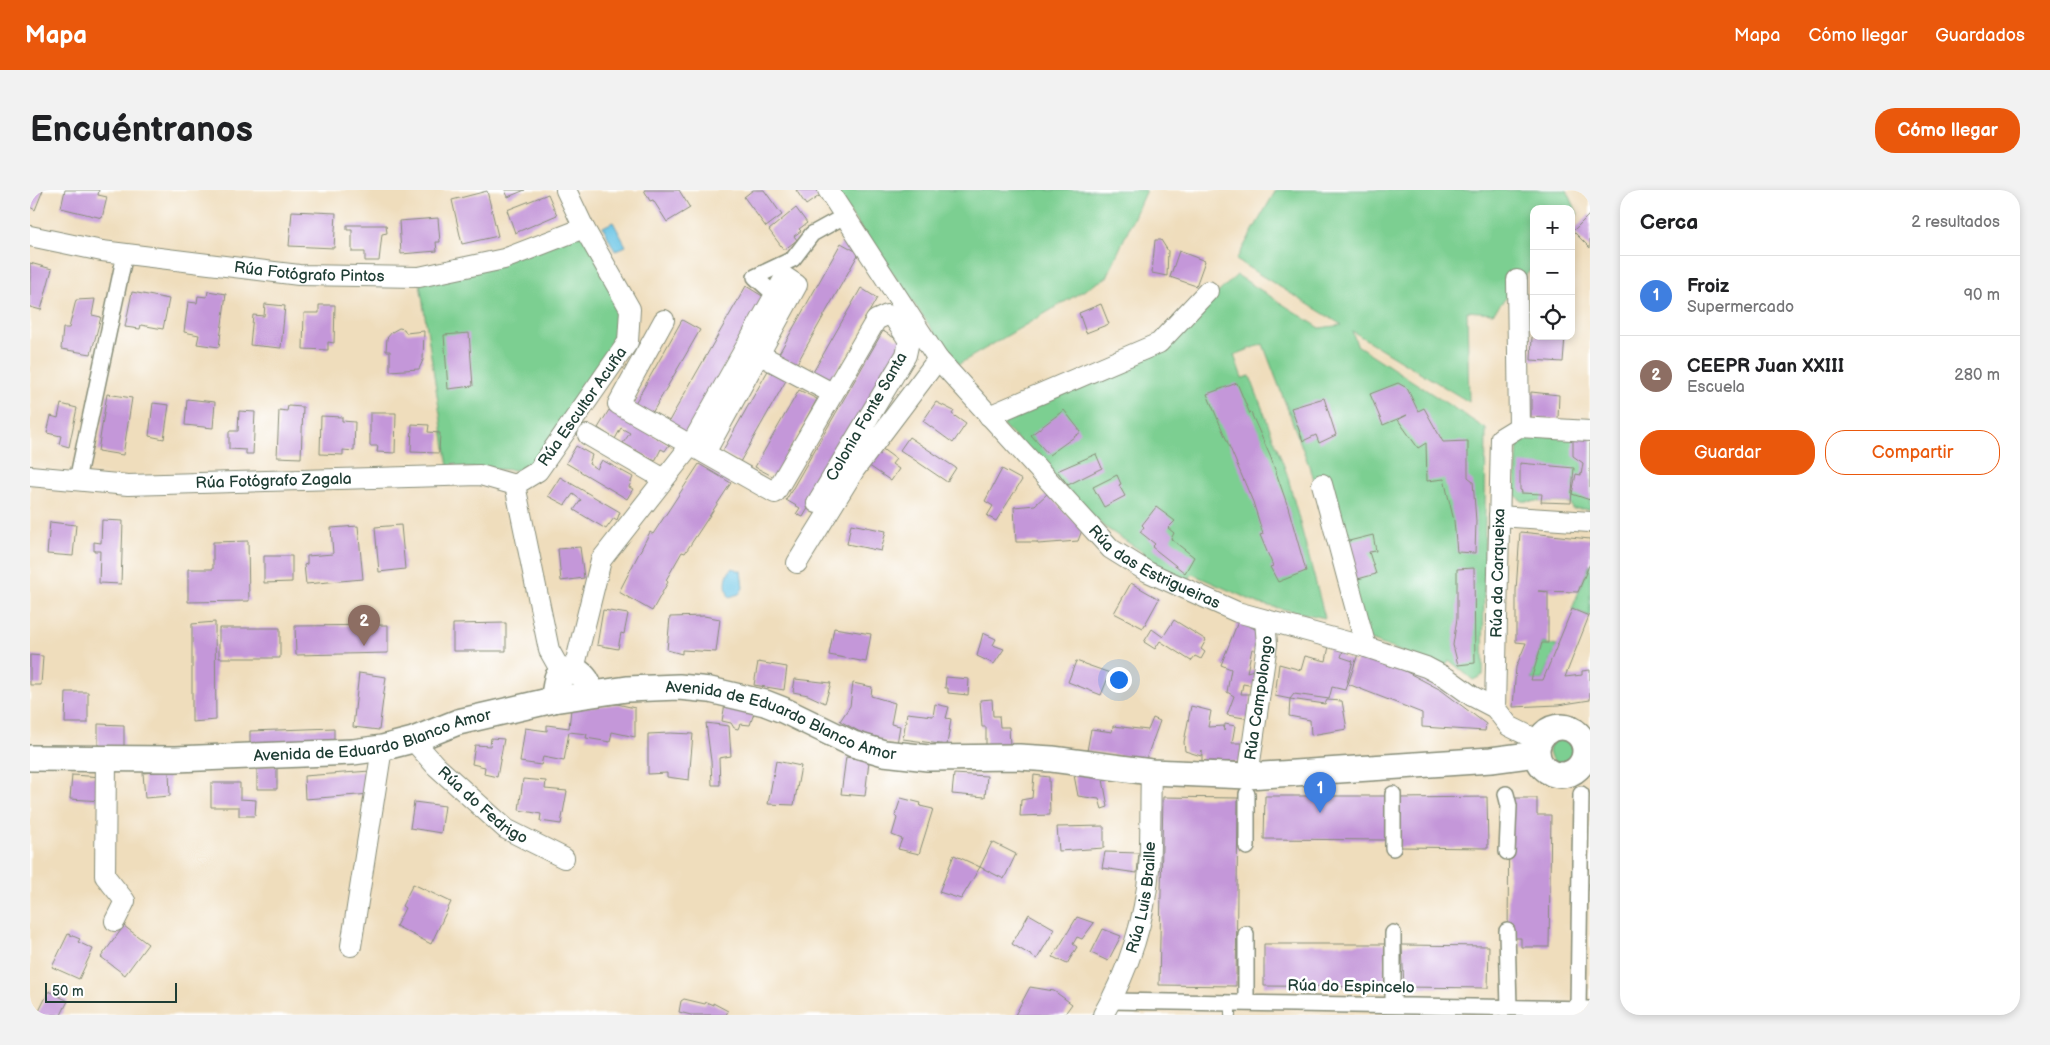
<!DOCTYPE html>
<html lang="es">
<meta charset="utf-8">
<style>
:root{--surface:#fff;--page:#f2f2f2;--text:#202124;--muted:#757577;--line:#e0e0e0;--accent:#ea580c}
body{margin:0;font-family:"Balsamiq Sans",sans-serif;background:var(--page);color:var(--text)}
.controls{position:absolute;right:15px;top:15px;display:grid;overflow:hidden;border-radius:10px;box-shadow:0 2px 8px #0003}
.controls button{width:45px;height:45px;display:grid;place-items:center;padding:0;border:0;border-bottom:1px solid var(--line);background:var(--surface);color:var(--text);font:25px sans-serif}
.scale{position:absolute;left:15px;bottom:12px;width:132px;box-sizing:border-box;padding-left:5px;border:2px solid #1f3d34;border-top:0;font-size:14px;line-height:18px;white-space:nowrap;color:#1f3d34;-webkit-text-stroke:4px #fff;paint-order:stroke}
.you{position:absolute;left:1088px;top:489px;width:18px;height:18px;margin:-12px;border:4px solid #fff;border-radius:50%;background:#1a73e8;box-shadow:0 0 0 8px #1a73e833}
.badge{display:grid;place-items:center;width:32px;height:32px;border-radius:50%;background:var(--accent);color:#fff;font-size:16px;font-weight:700}
.pin{position:absolute;translate:-50% -41px;filter:drop-shadow(0 1px 2px #0008)}
.pin::after{content:'';position:absolute;top:26px;width:18px;height:15px;background:inherit;clip-path:polygon(0 0,100% 0,50% 100%)}
.list{margin:0;padding:0;list-style:none}
h2{display:flex;justify-content:space-between;align-items:center;height:65px;margin:0;padding:0 20px;font-size:21px}
h2 small{font-size:16px;font-weight:400;color:var(--muted)}
.list li{display:grid;grid-template-columns:32px 1fr auto;gap:15px;align-items:center;box-sizing:border-box;height:80px;padding:0 20px;border-top:1px solid var(--line)}
.list b{display:block;font-size:19px;white-space:nowrap}
.list p{margin:0;font-size:16px;white-space:nowrap;color:var(--muted)}
.list em{font-size:16px;font-style:normal;color:var(--muted)}
.actions{display:flex;gap:10px;padding:15px 20px}
.actions a{flex:1;padding:11px 0;border:1px solid var(--accent);border-radius:20px;text-align:center;font-size:18px;color:var(--accent)}
.actions .main{background:var(--accent);color:#fff}
.icon{flex:none;width:28px;height:28px;fill:none;stroke:currentColor;stroke-width:2;stroke-linecap:round;stroke-linejoin:round}
.map{position:relative;flex:none;width:1560px;height:825px;overflow:hidden;border-radius:20px}
header{display:flex;align-items:center;gap:30px;box-sizing:border-box;height:70px;padding:0 25px;background:var(--accent);color:#fff}
header strong{font-size:24px}
nav{display:flex;gap:28px;margin-inline-start:auto;font-size:18px}
.intro{display:flex;align-items:center;justify-content:space-between;box-sizing:border-box;height:120px;padding:0 30px}
h1{margin:0;font-size:35px}
.button{padding:12px 22px;border-radius:20px;background:var(--accent);color:#fff;font-size:18px;font-weight:700}
main{display:flex;gap:30px;padding:0 30px}
aside{flex:1;background:var(--surface);border-radius:20px;box-shadow:0 2px 8px #0003}
.map>svg:first-child{display:block}
</style>
<header>
<strong>Mapa</strong>
<nav><a>Mapa</a><a>Cómo llegar</a><a>Guardados</a></nav>
</header>
<div class="intro"><h1>Encuéntranos</h1><a class="button">Cómo llegar</a></div>
<main>
<div class="map">
<svg width="1560" height="825" viewBox="0 0 1560 825">
<rect width="100%" height="100%" fill="#fff"/>
<filter id="ink" filterUnits="userSpaceOnUse"><feTurbulence type="fractalNoise" baseFrequency=".02" numOctaves="2"/><feDisplacementMap in="SourceGraphic" scale="10" xChannelSelector="R" yChannelSelector="G"/><feConvolveMatrix kernelMatrix="1 2 1 2 8 2 1 2 1" color-interpolation-filters="sRGB"/></filter>
<filter id="wash" filterUnits="userSpaceOnUse"><feTurbulence type="fractalNoise" baseFrequency=".0096" numOctaves="4" result="noise"/><feDisplacementMap in="SourceGraphic" scale="20" xChannelSelector="R" yChannelSelector="G"/><feGaussianBlur stdDeviation="1.12" result="paint"/><feColorMatrix in="noise" values="0 0 0 0 0 0 0 0 0 0 0 0 0 0 0 0 0 1.4 0 .05"/><feComposite in="paint" operator="in"/></filter>
<g filter="url(#wash)">
<rect width="100%" height="100%" fill="#efddbc"/>
<path fill="#7bcf91" stroke="#4d8662" d="M804,0H1116L1077,87L929,174L909,149Z
M1246,0H1537L1548,24L1541,32V19H1504V76L1463,123L1437,121L1439,212L1322,141L1327,155L1456,239L1453,485L1443,490L1419,470L1414,478L1338,449L1284,289L1233,154L1204,165L1212,188L1220,186L1257,284L1295,428L1230,414L1162,384L1154,400L1107,375L1114,363L1073,336L974,236V229L1123,163L1207,85L1290,138L1312,135L1206,70Z
M554,38L600,119L598,152L508,281L418,277L389,87Z
M1498,245L1560,248V319H1542L1540,313L1492,311L1485,305L1488,255Z
M1560,373V422L1559,426L1542,419Z
M1512,453L1527,456L1513,490H1501Z
M1519 561a12 12 0 1 1 24 0a12 12 0 1 1-24 0Z"/>
<path fill="#67c4e5" stroke="#43808c" d="M583,32L596,56L585,61L573,37Z
M703,378L711,381L713,398L709,404L699,407C695,398 694,384 703,378Z"/>
<g id="blocks">
<path fill="#c497d9" d="M0,0H13L5,20L0,17Z
M35,0H69L68,5L77,7L72,28L31,18Z
M475,0H495L478,7Z
M614,0H649L660,18L637,32L623,10L620,11Z
M723,0H734L752,25L736,37L714,7Z
M766,0H794L795,2L776,15Z
M457,1L468,46L432,54L422,10Z
M518,4L527,25L485,43L477,20Z
M766,18L777,33L769,39L771,41L764,46L767,50L754,60L739,40Z
M262,21L306,23L304,58L259,56Z
M1560,24V58L1543,41Z
M408,28L410,52H406L407,61L371,64L369,31Z
M317,35H356L357,43L352,44L349,71H335V62H322V40H317Z
M1125,50H1131L1138,61L1137,86L1122,83Z
M811,53L829,63L765,177L747,167Z
M1149,61L1175,71L1166,96L1140,87Z
M0,73L22,79L11,120L0,117Z
M716,96L734,107L653,248L635,238Z
M831,98L847,108L799,193L782,184Z
M178,101L196,104L189,157L167,154L169,145L154,142L158,112L167,113L168,106L177,107Z
M102,102L139,109L133,139L111,135L110,139L95,137Z
M65,109L62,125L71,127L61,164L31,159L33,138H39L46,110Z
M235,114L255,116L251,158L220,155L223,125L234,126Z
M1071,114L1079,134L1056,143L1049,123Z
M289,115H305L304,153L298,152V160L273,159L274,123H289Z
M652,130L670,140L621,225L604,215Z
M369,138L374,139L376,143L394,141L393,170L389,179L360,181V161H356L357,148L362,142Z
M853,141L866,149L876,147L773,327L766,324L770,318L756,310Z
M439,143L443,196L418,199L414,145Z
M1502,146H1535L1533,172L1501,170Z
M740,177L758,187L710,272L692,262Z
M1207,193L1220,224L1221,223L1241,268L1258,317L1276,381L1248,392L1240,377L1243,376L1230,345L1233,344L1223,312L1177,204Z
M1368,193L1377,198L1388,221L1394,218L1413,252L1438,251V287L1443,291L1446,331L1445,363L1427,362L1424,331L1414,289L1397,291L1396,253L1388,258L1368,230L1377,225L1353,235L1340,204Z
M769,200L787,209L744,287L725,277Z
M1501,202L1529,205L1528,229L1501,228Z
M77,204L102,208L93,265L68,261Z
M1294,208L1306,245L1289,253L1286,245L1273,251L1261,218Z
M157,209L185,212L183,238L155,235Z
M906,212L924,221L922,224L936,234L923,253L893,231Z
M123,213L139,215L134,249L119,246Z
M31,214L47,218L39,257L29,254L31,246L17,243L21,226L28,228Z
M258,216L273,217L271,268L247,267L249,220L257,221Z
M579,220L639,255L635,261L631,259L625,271L593,253L600,243L591,238L585,249L568,238Z
M1034,220L1051,242L1019,265L1001,245Z
M209,221L225,222L223,264H216V260L199,259V241H208Z
M340,223H366L365,263L347,262L348,256H340Z
M291,226L312,227V231L325,232L324,261L313,260V265L290,264Z
M382,234L399,235L398,242L410,243L409,263L381,262Z
M879,247L926,278L917,292L870,260Z
M1543,247L1560,248V310L1542,304L1546,284L1551,285L1553,273L1543,266Z
M546,256L562,265L559,274L567,279L572,270L603,287L599,297L603,299L597,309L536,273Z
M851,258L866,269L862,274L869,279L861,291L838,275Z
M1066,264L1072,278L1038,295L1027,281Z
M1490,273L1544,278L1541,313L1511,312L1512,304L1491,303L1492,301L1490,300Z
M669,274L701,293L655,363L652,362L636,390L638,392L622,421L589,402L620,342L623,344Z
M972,279L992,290L966,331L957,326L963,316L955,311Z
M1087,285L1091,294L1089,295L1095,306L1074,317L1063,297Z
M530,287L590,322L587,330L584,328L576,339L544,320L551,310L543,304L535,315L518,306Z
M1017,304L1052,340L1048,351L1008,354L1007,352H986L984,317L1005,315Z
M1126,317L1145,331L1138,338L1144,343L1141,349L1164,367L1155,383L1122,357L1125,354L1110,342L1114,337L1112,335Z
M72,330L93,331L91,394L69,393L70,361H64V352L71,353Z
M20,332L46,335L43,366L17,364Z
M821,334L856,341L851,361L817,354Z
M371,335L375,379L349,382L345,337Z
M328,336L333,389L276,394L274,375L277,374V366L303,364L301,338Z
M1490,342L1560,349V373L1548,402L1508,401L1518,402V453H1512L1501,490H1513L1542,419L1559,426L1535,487L1552,485V481L1560,480V510L1528,515L1483,517L1486,477L1496,453L1486,452V401Z
M1343,345L1346,361L1339,362L1346,384L1317,392L1307,354Z
M218,351L219,411L158,412V379H183V352Z
M550,357L554,388L531,391L528,359Z
M234,366H262V392L234,393Z
M1444,378L1445,473L1428,475L1423,455L1427,428V379Z
M1101,393L1129,409L1113,438L1084,423Z
M573,420L598,424L594,444L591,443L588,459L567,455Z
M674,426L690,429L686,462L652,460V464L637,460L640,427Z
M1209,429L1211,432L1225,439L1228,449L1229,462L1222,459L1217,482L1227,479L1224,496L1213,494L1211,504H1221L1220,529L1197,525L1204,506L1197,502L1201,479L1191,475Z
M1144,430L1176,450L1171,459L1175,462L1171,469L1165,466L1161,471L1130,451L1125,459L1114,452L1122,439L1133,447Z
M185,432L186,530L162,532V434Z
M476,433V461H423V434Z
M358,435V463L266,465L265,436Z
M189,438H250V468H189Z
M804,438L841,444L836,472L799,465Z
M953,443L966,449L963,455L974,459L964,474L947,466Z
M1299,456L1313,461L1311,467L1323,471L1315,500L1302,497L1299,509L1264,504L1260,509L1295,514L1297,510L1312,511L1317,539L1281,545L1280,530L1259,526L1260,509L1245,506L1249,474L1271,480L1275,466L1296,471Z
M1328,464L1356,471L1411,500L1456,534L1455,541L1392,537V523L1318,494Z
M0,465L13,466L11,495H0Z
M1046,471L1080,483L1071,505L1038,492Z
M728,472L757,477L754,500L724,495Z
M329,483L356,487L349,540L323,537Z
M916,487L939,489L938,505L918,503V498H915Z
M765,489L801,493L795,513L778,505L763,502Z
M823,493L842,497L841,506L865,513L861,534L870,536L867,554L832,546V543L810,531L820,516Z
M36,502H58V533H35Z
M962,509L963,526H969L970,537H979L980,556L956,557V537H952L950,510Z
M587,514L605,518V547L582,542L580,552L556,548L557,544L539,542L534,571L513,567L511,575L490,572L495,538L517,541V535L539,538L541,519Z
M695,514L725,520L720,535L710,534L708,539L704,538L701,533L692,531Z
M905,514L919,517L916,528L921,529L917,555L873,549L877,523L903,526Z
M1161,516L1181,521L1178,537L1194,536V541L1195,534L1205,536L1202,553H1212L1211,572L1172,571V560L1171,566L1155,561L1154,552Z
M1123,528L1130,531L1116,569L1057,561L1061,539L1082,542L1083,536L1118,540Z
M676,533L699,536L701,566L689,568L690,595H682L681,571Z
M68,534L94,535V557H68Z
M304,538V551L220,555V541Z
M640,543L663,544L659,590L637,587V583L618,584V544Z
M461,548L474,549L467,587L454,584L455,577L442,574L445,555L460,556Z
M816,567L839,571L835,606L811,604Z
M746,571L771,576L764,615L738,614Z
M227,576H247V599H227Z
M1043,580L1072,584L1078,617L1072,619L1069,609L1048,606Z
M139,581L140,606L115,608L113,583Z
M340,581L341,604L275,609L274,586Z
M924,584L957,586L955,607L922,604Z
M42,585L73,587L72,611L40,609Z
M1004,585L1019,587L1020,625L990,626L991,610L1002,608Z
M493,589L516,591L515,599L537,601L531,634L510,631L511,624L489,620Z
M181,593H210V609L226,610L225,626H209V617H181Z
M1235,606H1357V650L1234,649Z
M1133,607L1208,608L1206,796L1129,795Z
M1457,607L1458,658L1369,657V608Z
M871,608L891,613L890,616L903,619L889,664L868,659L872,649L862,645L867,628L865,626Z
M1479,608H1507V625H1521L1519,757H1491V748H1478Z
M384,612L415,616L411,643L380,638Z
M1074,636V658L1029,661L1027,637Z
M962,652L986,664L974,689L950,677L931,709L909,702L924,665L950,677Z
M1075,662L1109,663L1107,683L1072,678Z
M383,694L421,712L401,754L366,736L375,718L372,716Z
M999,724L1025,739L1007,769L982,754Z
M1047,727L1064,733L1052,749L1047,747L1043,754L1047,757L1037,774L1023,767Z
M94,736L118,754L95,785L71,767Z
M1073,739L1091,746L1078,771L1061,763Z
M38,744L50,749L48,752L63,759L49,789L22,777Z
M1234,754H1356L1355,797L1234,796Z
M1372,755L1459,756L1458,798L1374,797Z
M1000,797L1024,801L1042,814L1034,825H985Z
M19,801L38,811L31,825H7Z
M654,809L675,814L676,812L683,815V813L698,821L696,825H661L649,822L651,811Z"/>
</g>
</g>
<g filter="url(#ink)">
<use href="#blocks" fill-opacity="0" stroke="#878d78" stroke-width="1"/>
<g fill="none" stroke-linecap="round" stroke-linejoin="round">
<g stroke="#878d78" stroke-width="12">
<path id="service" d="M1200,813V825"/>
</g>
<g stroke="#878d78" stroke-width="18">
<path id="pedestrian" d="M744,104L725,87L763,69L782,44L809,29L816,28
M47,290L95,64
M1217,604V657
M1363,604V658
M1476,604L1479,616L1477,662
M1477,741L1479,818
M1216,744V813
M1081,811L1560,819
M1363,815V743
M1548,819L1551,604"/>
</g>
<g stroke="#878d78" stroke-width="22">
<g id="minor">
<path d="M536,0L554,38L600,119L598,152L508,281L485,295L519,460L528,476L544,479L571,370L661,255L755,87L767,95L675,263"/>
<path id="s1" d="M798,0L908,169L1081,359L1118,382L1207,422L1336,457L1396,477L1417,488L1442,506L1465,518L1479,536L1509,551"/>
<path id="s2" d="M0,46L72,61L269,85L389,87L474,69L554,38"/>
<path d="M1487,90L1489,237"/>
<path d="M634,130L588,214L745,303L846,130L857,125L864,128L879,151L876,165L787,313"/>
<path d="M717,158L802,203"/>
<path d="M959,226L1129,153L1178,101"/>
<path d="M558,245L634,289"/>
<path id="s3" d="M0,286L98,295L450,285L485,295"/>
<path d="M1292,294L1336,457"/>
<path d="M1469,326L1560,332"/>
<path d="M767,373L825,279L908,169"/>
<path id="s4" d="M1465,518L1471,248L1489,237L1560,241"/>
<path id="s5" d="M383,550L406,576L476,639L534,668"/>
<path d="M76,570L75,686L95,711L85,731"/>
<path id="s6" d="M1218,586L1237,454L1235,430"/>
<path d="M321,756L352,558"/>
<path id="s7" d="M1073,825C1098,781 1115,730 1119,679C1121,647 1120,614 1121,582"/>
</g>
</g>
<g stroke="#878d78" stroke-width="28">
<g id="tertiary">
<path d="M523,510L527,488L544,479C555,486 560,492 559,504"/>
<circle cx="1531" cy="561" r="24"/>
<path id="s8" d="M0,568L146,569L323,562L352,558L383,550L428,532L523,510L597,499L649,497L680,500L735,513L753,520L823,554L854,563L898,568L989,567L1022,569L1121,582L1218,586L1461,570L1507,564"/>
</g>
</g>
<use href="#service" stroke="#fff" stroke-width="10"/>
<use href="#pedestrian" stroke="#fff" stroke-width="15"/>
<use href="#minor" stroke="#fff" stroke-width="20"/>
<use href="#tertiary" stroke="#fff" stroke-width="25"/>
</g>
</g>
<g text-anchor="middle" dominant-baseline="central" stroke-width="5" stroke-linejoin="round" paint-order="stroke">
<g font-size="16" fill="#1f3d34" stroke="#fff">
<text stroke="none"><textPath href="#s2" startOffset="282">Rúa Fotógrafo Pintos</textPath></text>
<text transform="translate(553 217) rotate(-55)">Rúa Escultor Acuña</text>
<text transform="translate(837 227) rotate(-60)">Colonia Fonte Santa</text>
<text stroke="none"><textPath href="#s3" startOffset="244">Rúa Fotógrafo Zagala</textPath></text>
<text stroke="none"><textPath href="#s1" startOffset="505">Rúa das Estrigueiras</textPath></text>
<text stroke="none"><textPath href="#s4" startOffset="135">Rúa da Carqueixa</textPath></text>
<text stroke="none"><textPath href="#s6" startOffset="79">Rúa Campolongo</textPath></text>
<text stroke="none"><textPath href="#s8" startOffset="765">Avenida de Eduardo Blanco Amor</textPath></text>
<text stroke="none"><textPath href="#s8" startOffset="345">Avenida de Eduardo Blanco Amor</textPath></text>
<text stroke="none"><textPath href="#s5" startOffset="96">Rúa do Fedrigo</textPath></text>
<text stroke="none"><textPath href="#s7" startOffset="125">Rúa Luis Braille</textPath></text>
<text transform="translate(1321 797) rotate(1)">Rúa do Espincelo</text>
</g>
</g>
</svg>
<div class="controls">
<button>+</button>
<button>−</button>
<button><svg class="icon" aria-label="locate" viewBox="0 0 24 24"><circle cx="12" cy="12" r="6"/><path d="M12 2v4M12 18v4M2 12h4M18 12h4"/></svg></button>
</div>
<div class="scale">50 m</div>
<div class="you"></div>
<div class="pin badge" style="left:1290px;top:623px;background:#3f7fe0">1</div>
<div class="pin badge" style="left:334px;top:456px;background:#8d6e63">2</div>
</div>
<aside>
<h2>Cerca<small>2 resultados</small></h2>
<ul class="list">
<li><span class="badge" style="background:#3f7fe0">1</span><div><b>Froiz</b><p>Supermercado</p></div><em>90 m</em></li>
<li><span class="badge" style="background:#8d6e63">2</span><div><b>CEEPR Juan XXIII</b><p>Escuela</p></div><em>280 m</em></li>
</ul>
<div class="actions"><a class="main">Guardar</a><a>Compartir</a></div>
</aside>
</main>
